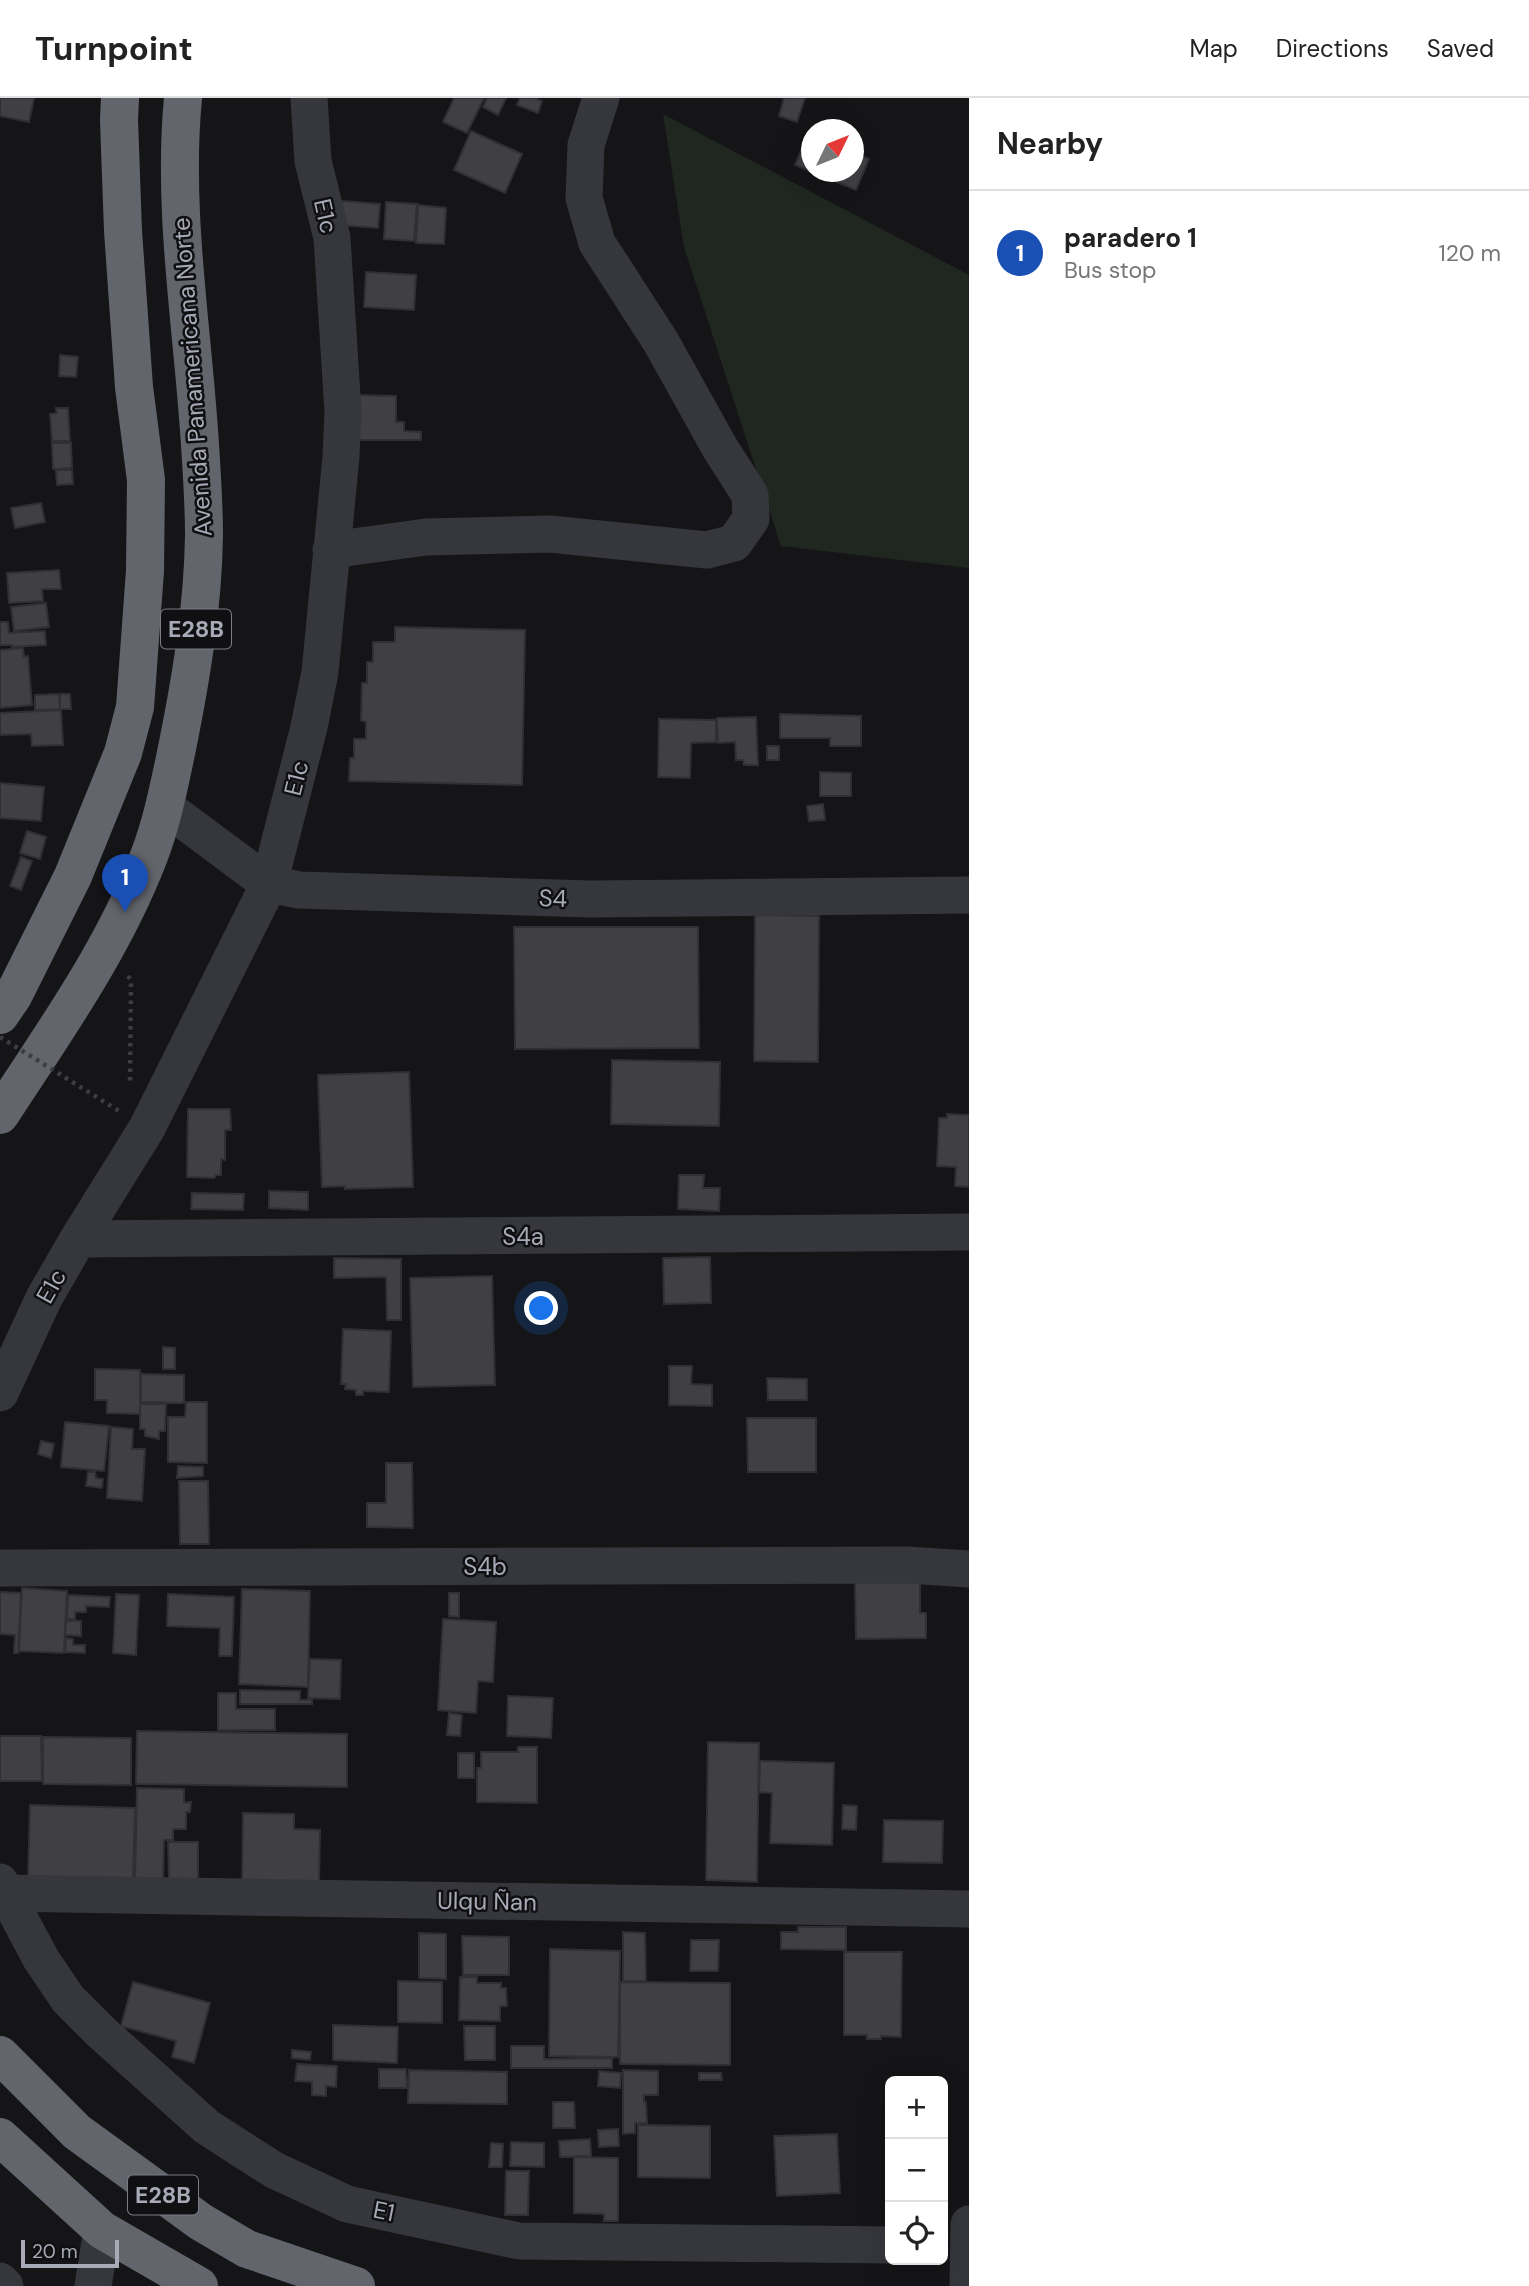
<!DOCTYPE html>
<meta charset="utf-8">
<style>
:root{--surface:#fff;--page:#f2f2f2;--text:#222;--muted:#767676;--line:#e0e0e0;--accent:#7d672c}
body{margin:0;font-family:"DM Sans",sans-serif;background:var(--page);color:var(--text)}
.controls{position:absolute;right:21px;bottom:21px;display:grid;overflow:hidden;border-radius:10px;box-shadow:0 7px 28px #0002}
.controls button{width:63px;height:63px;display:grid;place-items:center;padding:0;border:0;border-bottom:2px solid var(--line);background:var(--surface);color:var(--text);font:35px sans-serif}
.compass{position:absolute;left:801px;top:21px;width:63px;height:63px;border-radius:50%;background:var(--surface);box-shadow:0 7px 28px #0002;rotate:47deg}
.scale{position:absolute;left:21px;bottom:18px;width:98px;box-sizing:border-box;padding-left:7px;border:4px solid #a8abb7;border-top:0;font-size:19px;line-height:24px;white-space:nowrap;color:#a8abb7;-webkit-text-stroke:5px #101012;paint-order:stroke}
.you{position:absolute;left:542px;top:1211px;width:24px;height:24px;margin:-18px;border:5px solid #fff;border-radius:50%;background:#1a73e8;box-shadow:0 0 0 10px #1a73e833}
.badge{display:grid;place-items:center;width:46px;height:46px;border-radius:50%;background:var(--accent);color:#fff;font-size:23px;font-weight:700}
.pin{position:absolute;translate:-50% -58px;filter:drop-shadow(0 2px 4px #0008)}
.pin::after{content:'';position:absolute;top:37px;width:24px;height:21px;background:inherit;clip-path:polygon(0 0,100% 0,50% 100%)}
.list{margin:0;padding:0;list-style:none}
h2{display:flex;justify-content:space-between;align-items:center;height:91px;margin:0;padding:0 28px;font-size:30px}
h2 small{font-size:23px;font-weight:400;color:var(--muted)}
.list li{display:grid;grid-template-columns:46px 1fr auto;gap:21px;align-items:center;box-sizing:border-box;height:126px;padding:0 28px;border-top:2px solid var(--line)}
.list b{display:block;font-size:26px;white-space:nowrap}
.list p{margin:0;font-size:23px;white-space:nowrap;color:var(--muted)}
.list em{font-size:23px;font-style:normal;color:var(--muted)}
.icon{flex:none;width:38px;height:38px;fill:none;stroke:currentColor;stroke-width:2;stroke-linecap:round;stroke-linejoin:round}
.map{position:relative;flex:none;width:969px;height:2188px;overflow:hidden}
header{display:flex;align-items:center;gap:42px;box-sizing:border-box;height:98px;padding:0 35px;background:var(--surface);border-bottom:2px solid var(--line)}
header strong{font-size:33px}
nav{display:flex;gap:38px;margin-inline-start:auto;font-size:24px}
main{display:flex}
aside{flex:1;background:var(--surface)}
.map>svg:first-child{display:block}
</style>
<header>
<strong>Turnpoint</strong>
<nav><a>Map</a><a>Directions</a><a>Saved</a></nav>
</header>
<main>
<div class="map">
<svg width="969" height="2188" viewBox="0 0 969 2188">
<rect width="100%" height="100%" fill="#151517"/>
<path fill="#202721" d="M663,16L969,177V470L781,448L684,149Z"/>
<path fill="#404044" stroke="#302f33" stroke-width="2" d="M0,0H34L29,24L0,18Z
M454,0H484L467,35L443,24Z
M487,0H506L498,17L483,9Z
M520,0H534L542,3L538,15L517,7Z
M784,0H805L797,24L779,18Z
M471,33L522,56L505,95L454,72Z
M808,36L811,37V74H853V54L869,61L856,92L795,67Z
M342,103L380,106L378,130L340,127Z
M386,104L417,106L414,143L384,141Z
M418,107L446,110L444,146L416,145Z
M366,174L416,177L414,212L364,209Z
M60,257L78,259L76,279L59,278Z
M356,297L396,298V324H404V333L421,334V342H356Z
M56,310H68L70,343H52L50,316L57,315Z
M52,345H71L72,370L53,371Z
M56,372H72L73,386L57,387Z
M41,405L45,424L15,430L11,410Z
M59,472L61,491H42L43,503L9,505L7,475Z
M46,505L49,529L14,533L11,509Z
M0,524H8L9,535L45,533L46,547L12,549V547H0Z
M395,529L525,532L522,687L349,683L350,660H354V641H366V624L361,622L362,585H367V564H373V544H395Z
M23,550L24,559L28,558L32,607L0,610V552Z
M59,596L60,611L35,612V597Z
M60,596H70L71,611H60Z
M61,612L63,647L32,648L31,636L0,637V615Z
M780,616L861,618V648H830V640H780Z
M756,619L758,667H744L743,662H736L735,644L718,645L717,620Z
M659,621L716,622V644L691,645L690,680L658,679Z
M767,648H779V662H767Z
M820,674L851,675V698H820Z
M0,685L44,689L41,723L0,720Z
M823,706L825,722L809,723L807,708Z
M27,733L46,739L40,761L20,755Z
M21,759L32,763L21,792L10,788Z
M755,817L819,818L818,964L754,963Z
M514,829H698L699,950L515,951Z
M612,962L720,964L719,1028L611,1026Z
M409,974L413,1089L345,1091V1088L322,1089L318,977Z
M188,1011H230L231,1032H225V1062L221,1061V1077H216L214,1080L187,1079Z
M947,1016L969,1017V1089L955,1088L956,1069L937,1068L939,1020H947Z
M679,1077H704L703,1090H720L719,1113L678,1111Z
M269,1093L308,1094V1112L269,1110Z
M192,1095L244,1096L243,1112L191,1111Z
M710,1159L711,1205L664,1206L663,1160Z
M334,1160L401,1161V1222H387L386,1179L334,1180Z
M492,1178L495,1287L413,1289L410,1180Z
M343,1231L391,1233L389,1294L363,1293V1297H356V1292L345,1291L346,1286H341Z
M163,1249L175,1250V1271H163Z
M669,1268H692L691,1286L712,1287V1308L669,1307Z
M95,1271L140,1272V1316L107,1315V1302H95Z
M141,1276L184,1277V1305L141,1304Z
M767,1280L807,1281V1302H768Z
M186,1304H207V1365L168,1364V1319H185Z
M140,1306H166L165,1333H159V1341L145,1338V1331H140Z
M747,1320H816V1374H748Z
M65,1324L109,1328L104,1373L61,1369Z
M111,1329L133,1331L132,1351H145L142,1403L107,1400Z
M41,1343L54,1346L51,1360L38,1356Z
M386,1365H412L413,1430L367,1429V1405H386Z
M178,1368L203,1369V1378L177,1380Z
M88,1374H95L96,1380L103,1381L102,1390L86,1388Z
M179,1383H208L209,1446H180Z
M855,1484H920V1515H926V1540L856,1541Z
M22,1490L67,1493L64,1555L19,1553Z
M242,1491L310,1493L308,1589L239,1586Z
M0,1494L21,1495L18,1555H14L15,1537L0,1536Z
M449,1495H459V1519L449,1518Z
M116,1496L139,1497L136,1557L113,1555Z
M168,1496L234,1499L232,1558H219L220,1530L167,1528Z
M68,1497L110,1499L109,1509L86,1508V1514H75V1521H67Z
M443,1521L496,1524L493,1584L478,1583L476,1615L438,1612Z
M66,1523H81V1538L65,1537Z
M66,1540L73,1541V1547H85V1555L65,1554Z
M310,1561L341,1562L340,1601L308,1600Z
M240,1592L300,1593V1602H312V1606H240Z
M218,1595H236V1611H275V1632H218Z
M508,1598L553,1600L551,1640L507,1638Z
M449,1615L462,1617L460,1638L447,1637Z
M137,1633L347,1636V1689L136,1686Z
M0,1638H41L42,1683H0Z
M43,1639L131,1640V1687L43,1686Z
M708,1644L759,1645L757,1784L706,1782Z
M518,1649H537V1705L477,1704V1670H481V1654H518Z
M458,1655H474V1680H458Z
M760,1663L834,1665L832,1747L770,1745L772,1695L759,1694Z
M137,1690L184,1691V1705L191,1704L190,1714H186V1731H173V1742H164L163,1782L135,1781Z
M30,1707L135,1710L133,1783L28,1781Z
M843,1707L857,1708L856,1732L842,1731Z
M243,1715L294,1716V1731L320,1732L319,1786L242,1785Z
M884,1722L943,1723L942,1765L883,1764Z
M168,1744H198V1781H169Z
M798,1829H846V1852L781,1851V1834H798Z
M623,1834L645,1835L646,1883H623Z
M419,1835L446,1836V1881L419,1880Z
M462,1838L509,1839V1877H463Z
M691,1842H719L718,1873H690Z
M550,1851L620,1853L618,1959L549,1958Z
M844,1854H902L901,1939L881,1938V1941H867V1937H844Z
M460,1879H477V1885H501V1890H506L507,1908H500V1923L459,1922Z
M398,1883L442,1884V1925L398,1924Z
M133,1884L210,1905L194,1965L172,1959L176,1943L121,1928Z
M620,1884L730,1885V1967L620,1966Z
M333,1927L398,1929L397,1965L333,1962Z
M464,1928H495V1962H465Z
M511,1948H544V1961L612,1960V1970H511Z
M292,1952L311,1954L310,1962L292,1960Z
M297,1966L337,1968L336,1989L326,1988V1998L312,1997V1984L295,1983Z
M379,1971H406L407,1990H379Z
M409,1972L507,1974V2006L408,2005Z
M623,1972L658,1973V1997H644V2004H646L647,2025H635V2035L623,2036Z
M599,1973L621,1975L620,1990L598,1988Z
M699,1975H721L722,1982H699Z
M553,2004H574L575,2030H553Z
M638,2027L710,2028V2080L638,2079Z
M618,2031L619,2048L599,2049L598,2032Z
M837,2036L840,2095L777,2098L774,2038Z
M590,2041L591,2058L560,2059L559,2043Z
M511,2044L544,2045V2069L510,2068Z
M491,2045L503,2046L502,2069H489Z
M574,2059L618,2060V2123H604V2116L574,2115Z
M506,2073H529L528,2117H505Z"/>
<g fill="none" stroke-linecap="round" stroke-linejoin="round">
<path stroke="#3c3e43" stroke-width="4.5" stroke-dasharray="3.5 5" stroke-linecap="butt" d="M128,878L131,882L130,984"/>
<path stroke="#36373c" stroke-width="37" d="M331,452L426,439L550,436L707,452L734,445L751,421L750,397L720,350L661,244L597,145L584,100L586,47L601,0
M164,708L269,786L299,792L591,801L969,797
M78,1141L969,1134
M0,1295L44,1200L78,1141L147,1030L269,786L309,629L320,574L341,359L343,314L332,140L313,63L309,0
M0,1470L907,1467L969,1471
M0,1784L41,1861L68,1901L101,1934L207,2029L274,2072L347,2106L519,2143L890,2147
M5,1795L969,1811
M0,2183L5,2188
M93,2188L102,2132
M968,2188L969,2126"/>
<path stroke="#63656d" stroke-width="38" d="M0,917L13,898L73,778L123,655L135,609L145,473L146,382L134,289L123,133L119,22L120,0
M0,1017C54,934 113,852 149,758C161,727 168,693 175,660C190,587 203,512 204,437C204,407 202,377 200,347C193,232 172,115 183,0
M0,1957L77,2034L201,2124L247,2151L356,2188
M0,2039L102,2132L199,2188"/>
<path stroke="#3c3e43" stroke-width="4.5" stroke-dasharray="3.5 5" stroke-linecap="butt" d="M0,939L119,1013"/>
</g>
<g text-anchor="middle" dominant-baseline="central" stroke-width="5" stroke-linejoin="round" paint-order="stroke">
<g fill="#101012" stroke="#7a7c86" stroke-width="2">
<rect x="161" y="511.5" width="70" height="39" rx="5"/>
<rect x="128" y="2077.5" width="70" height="39" rx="5"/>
</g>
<g font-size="23" font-weight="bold" fill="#a8abb7">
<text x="196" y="531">E28B</text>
<text x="163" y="2097">E28B</text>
</g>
<g font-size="24" fill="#a8abb7" stroke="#101012">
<text transform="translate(326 118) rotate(77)">E1c</text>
<text transform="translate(192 279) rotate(-94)">Avenida Panamericana Norte</text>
<text transform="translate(296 680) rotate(-76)">E1c</text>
<text transform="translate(553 800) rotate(2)">S4</text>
<text x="523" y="1138">S4a</text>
<text transform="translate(51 1188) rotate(-61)">E1c</text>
<text x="485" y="1468">S4b</text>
<text transform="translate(487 1803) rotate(1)">Ulqu Ñan</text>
<text transform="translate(384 2113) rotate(11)">E1</text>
</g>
</g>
</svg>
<div class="controls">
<button>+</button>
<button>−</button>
<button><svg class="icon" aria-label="locate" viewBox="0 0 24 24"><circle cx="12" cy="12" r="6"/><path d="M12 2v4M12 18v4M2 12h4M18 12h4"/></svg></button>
</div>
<svg class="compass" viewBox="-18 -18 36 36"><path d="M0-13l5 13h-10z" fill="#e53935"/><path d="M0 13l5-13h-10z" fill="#767676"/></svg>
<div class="scale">20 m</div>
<div class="you"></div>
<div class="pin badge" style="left:125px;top:814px;background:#1a4fb4">1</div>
</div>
<aside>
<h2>Nearby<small></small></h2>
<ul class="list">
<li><span class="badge" style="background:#1a4fb4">1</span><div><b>paradero 1</b><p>Bus stop</p></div><em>120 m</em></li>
</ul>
</aside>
</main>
